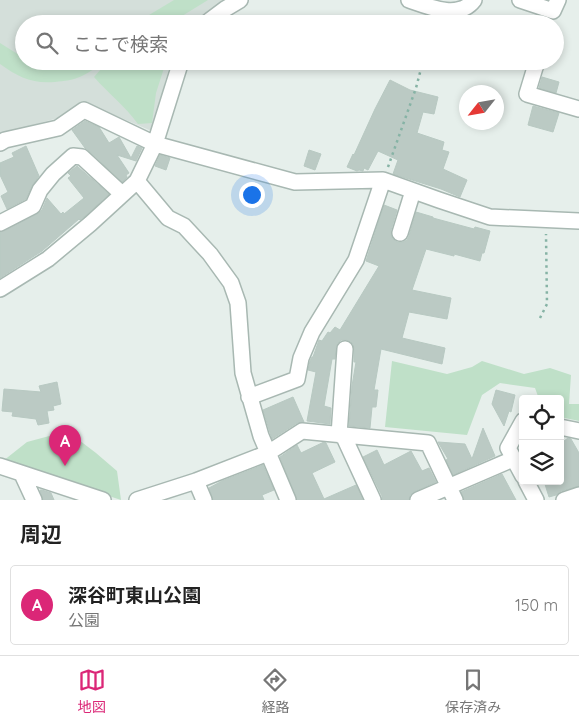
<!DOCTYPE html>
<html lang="ja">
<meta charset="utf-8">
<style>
:root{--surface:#fff;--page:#f6f6f6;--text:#222;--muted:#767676;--line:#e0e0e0;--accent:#db2777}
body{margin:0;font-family:Quicksand,"Noto Sans JP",sans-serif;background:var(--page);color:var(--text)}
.controls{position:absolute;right:15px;bottom:15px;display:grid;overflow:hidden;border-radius:5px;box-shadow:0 2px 8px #0003}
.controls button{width:45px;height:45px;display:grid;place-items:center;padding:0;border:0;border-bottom:1px solid var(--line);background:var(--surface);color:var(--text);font:25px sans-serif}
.compass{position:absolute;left:459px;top:85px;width:45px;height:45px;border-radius:50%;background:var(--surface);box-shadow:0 2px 8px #0003;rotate:239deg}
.you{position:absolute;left:251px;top:194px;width:18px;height:18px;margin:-12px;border:4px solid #fff;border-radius:50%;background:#1a73e8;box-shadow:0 0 0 8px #1a73e833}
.badge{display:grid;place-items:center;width:32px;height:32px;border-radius:50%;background:var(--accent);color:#fff;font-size:16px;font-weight:700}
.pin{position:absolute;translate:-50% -41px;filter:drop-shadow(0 1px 2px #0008)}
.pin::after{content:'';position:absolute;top:26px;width:18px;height:15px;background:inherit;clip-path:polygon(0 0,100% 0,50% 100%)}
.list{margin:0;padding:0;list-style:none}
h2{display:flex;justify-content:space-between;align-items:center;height:65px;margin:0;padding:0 20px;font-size:21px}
h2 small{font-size:16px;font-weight:400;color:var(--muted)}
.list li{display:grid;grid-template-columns:32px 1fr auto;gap:15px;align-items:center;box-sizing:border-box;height:80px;margin:0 10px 10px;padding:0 10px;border:1px solid var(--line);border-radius:5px}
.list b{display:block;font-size:19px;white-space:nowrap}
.list p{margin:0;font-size:16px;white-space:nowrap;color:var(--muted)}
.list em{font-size:16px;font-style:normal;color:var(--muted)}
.icon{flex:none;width:28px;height:28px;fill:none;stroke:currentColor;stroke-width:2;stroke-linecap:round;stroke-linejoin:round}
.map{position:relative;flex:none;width:579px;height:500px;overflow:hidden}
.search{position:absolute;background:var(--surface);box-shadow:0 2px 8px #0003;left:15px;right:15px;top:15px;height:55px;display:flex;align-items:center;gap:12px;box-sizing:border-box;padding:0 18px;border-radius:28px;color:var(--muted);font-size:19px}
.sheet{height:155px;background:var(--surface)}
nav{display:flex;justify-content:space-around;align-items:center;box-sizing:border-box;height:70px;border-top:1px solid var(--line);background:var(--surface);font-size:14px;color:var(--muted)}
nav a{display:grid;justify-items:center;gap:2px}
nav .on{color:var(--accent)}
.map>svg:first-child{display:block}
</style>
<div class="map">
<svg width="579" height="500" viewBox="0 0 579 500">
<rect width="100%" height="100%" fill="#e6efeb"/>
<path fill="#d4dfda" d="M0,0H235L203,14L189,24H24V61H171L165,82L154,132L84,102L58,118L0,134Z"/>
<path fill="#bfe0c8" d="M174,0H208L169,24H134Z
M0,43L24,58V61L58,66L68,61H106C98,66 90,72 82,76C74,80 64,81 55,82C32,84 18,77 0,64Z
M108,61H168L165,65L156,93L152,123L138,124C125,106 108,93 94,77Z
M392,361L447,374L472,367L482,361L524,374L550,368L571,375L569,404H579V421L560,417V399H539L535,388L500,383L482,395L467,435L385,427Z
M53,435L75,437L96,453L117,471L121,500L3,461L27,442Z"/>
<path fill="#bbcac4" stroke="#b8c9c2" d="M542,77L559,82L556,93L539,88Z
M390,80L410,90L438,97L434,114L423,112L417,133L444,142L442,150L449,152L443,169L467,180L460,197L441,189L393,174L398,160L378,151L368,170L364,168L363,171L359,170L357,171L347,167L353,154L354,155L375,109Z
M533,106L559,113L553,132L528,125Z
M85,121L99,127L109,143L119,137L131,158L137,146L142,148L136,161L117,155L129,173L126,175L127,177L122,182L88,150L85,148L72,130Z
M26,146L39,176L32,186L26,199L7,209L1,196L8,192L0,175V163L14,157L12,153Z
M309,150L321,154L315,170L304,166Z
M160,155L170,158L166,170L155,166Z
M77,166L109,194L84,217L80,220L79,219L42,251L0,278V232L4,231L37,214L42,210L47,198L61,214L63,212L64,214L84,198L68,178L71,176L68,173Z
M384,205L397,210L391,230V235L393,239L397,242H403L407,240L409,236L416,212L433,217V218L474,229L475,227L490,231L484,253H482L480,261L454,254V256L426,249L412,290L451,298L447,319L409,312L402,338L445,348L442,364L381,349L374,390H378L376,407H372L370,428L349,426L352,386L356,362H354V350L353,344L351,342L346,340H341L338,343L336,348L335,359H332L324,406L331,408L330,424L307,421L316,372L308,370L310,361L312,357H313L319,340L322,341L328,332L330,333L335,327L340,330L379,266L366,261Z
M57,382L61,404L53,406L54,410L47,411L49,423L38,425L36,419L12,416L13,412L2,411L4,389L41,392L39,386Z
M496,390L515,395L511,412L509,411L504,426L492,404Z
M293,397L304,422L297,423L272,439L263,410Z
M483,428L495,456L453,475L446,460L448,459L438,442L465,444L472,459Z
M568,438L571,439L579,453V486L561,491L556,495L549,497L544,481H560V444Z
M324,442L326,443L335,462L312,473L324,499L356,485L363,500H297L280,457L297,445L301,453Z
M377,450L384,465L411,451L422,471L429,468L436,482L414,492L410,495L409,500H382V496L363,457Z
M263,465L274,490L262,495L264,500H213L209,488L222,481Z
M502,474L516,500H464L461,492Z
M40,490H42L51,493L54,500H43Z"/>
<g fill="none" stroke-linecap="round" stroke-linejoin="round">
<g stroke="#a8b8b2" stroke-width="18">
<path id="minor" d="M409,0C429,7 459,20 474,0
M520,0L553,11L558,0
M205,24L225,9L240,0
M537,61L527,94L579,109
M0,143L5,140L58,128L84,110L155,144L295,182L383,180L439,200L490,217L579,221
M137,181L168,218L184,226L210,254L231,283L238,303L243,373L261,436L288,500
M0,223L33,206L40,190L53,174L73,156L82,157L122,194
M400,233L413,191
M0,289L48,259L90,224L137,181L155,144L181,61
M249,397L297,379L301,358L312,332L356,260L383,180
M523,421L508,448L523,476
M560,427L579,431
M339,435L345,349
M343,435L373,500
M0,466L103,500
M22,474L34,500
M196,481L204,500
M526,481L536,500
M137,500L196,481L268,453L302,431L428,443L455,500
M418,500L513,459
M564,500L579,495"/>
</g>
<path stroke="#86b3a5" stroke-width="2.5" stroke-dasharray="2.5 4" stroke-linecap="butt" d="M388,167L416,88L423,61
M540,318L547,304L546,234"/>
<use href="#minor" stroke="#fff" stroke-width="15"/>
</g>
</svg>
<div class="controls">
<button><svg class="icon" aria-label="locate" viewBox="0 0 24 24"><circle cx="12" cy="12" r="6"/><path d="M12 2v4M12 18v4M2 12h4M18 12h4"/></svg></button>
<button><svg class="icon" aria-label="layers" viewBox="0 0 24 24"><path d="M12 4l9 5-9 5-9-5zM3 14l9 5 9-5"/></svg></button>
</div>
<svg class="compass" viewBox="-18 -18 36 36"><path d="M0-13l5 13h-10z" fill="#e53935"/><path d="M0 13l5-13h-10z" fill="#767676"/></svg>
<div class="you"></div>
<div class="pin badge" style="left:65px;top:466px">A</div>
<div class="search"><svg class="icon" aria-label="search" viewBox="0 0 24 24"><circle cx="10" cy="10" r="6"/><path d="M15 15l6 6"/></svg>ここで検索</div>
</div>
<section class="sheet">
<h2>周辺<small></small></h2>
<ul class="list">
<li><span class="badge">A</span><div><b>深谷町東山公園</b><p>公園</p></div><em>150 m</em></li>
</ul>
</section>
<nav>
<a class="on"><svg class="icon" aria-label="map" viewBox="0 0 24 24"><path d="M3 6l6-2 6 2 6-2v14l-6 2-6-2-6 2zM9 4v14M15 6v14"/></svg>地図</a>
<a><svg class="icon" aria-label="directions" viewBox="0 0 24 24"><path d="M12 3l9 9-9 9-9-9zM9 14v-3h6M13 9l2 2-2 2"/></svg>経路</a>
<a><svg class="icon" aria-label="saved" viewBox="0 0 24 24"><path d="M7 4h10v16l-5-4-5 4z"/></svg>保存済み</a>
</nav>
